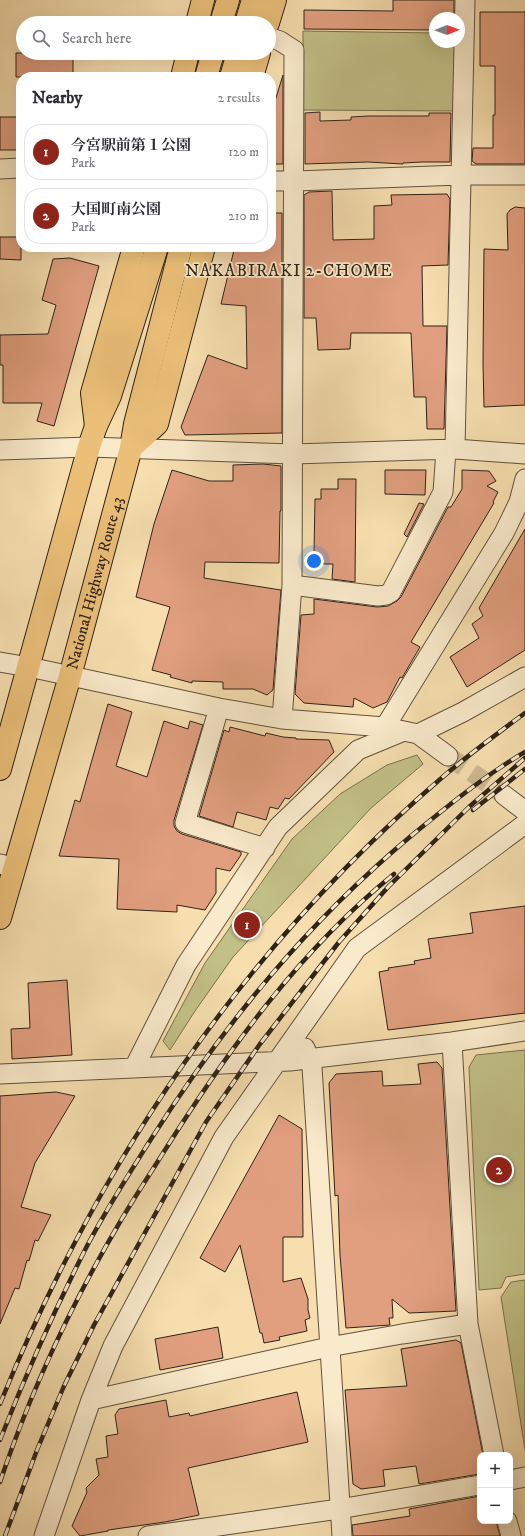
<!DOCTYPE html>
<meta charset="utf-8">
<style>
:root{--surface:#fff;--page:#f7f7f7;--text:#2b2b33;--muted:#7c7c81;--line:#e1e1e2;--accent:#8f2418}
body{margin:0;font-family:"IM FELL DW Pica","Noto Serif JP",serif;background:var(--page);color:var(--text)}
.controls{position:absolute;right:12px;bottom:12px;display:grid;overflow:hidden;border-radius:8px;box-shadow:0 4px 16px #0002}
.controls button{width:36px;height:36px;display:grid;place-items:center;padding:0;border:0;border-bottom:1px solid var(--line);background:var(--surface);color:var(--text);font:20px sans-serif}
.compass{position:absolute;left:429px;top:12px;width:36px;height:36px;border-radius:50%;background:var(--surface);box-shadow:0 4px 16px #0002;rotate:89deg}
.you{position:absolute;left:314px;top:561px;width:14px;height:14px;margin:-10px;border:3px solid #fff;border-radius:50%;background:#1a73e8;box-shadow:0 0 0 6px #1a73e833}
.badge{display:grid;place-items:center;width:26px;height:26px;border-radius:50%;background:var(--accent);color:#fff;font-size:13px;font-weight:700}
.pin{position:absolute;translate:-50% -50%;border:2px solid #fff;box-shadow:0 1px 4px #0006}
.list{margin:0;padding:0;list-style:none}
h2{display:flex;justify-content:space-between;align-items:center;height:52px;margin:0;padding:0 16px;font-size:17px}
h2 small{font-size:13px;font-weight:400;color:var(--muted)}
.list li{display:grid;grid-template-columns:26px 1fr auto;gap:12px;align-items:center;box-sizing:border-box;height:56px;margin:0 8px 8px;padding:0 8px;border:1px solid var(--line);border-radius:16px}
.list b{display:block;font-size:15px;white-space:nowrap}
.list p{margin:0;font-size:13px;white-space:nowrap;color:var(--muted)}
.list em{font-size:13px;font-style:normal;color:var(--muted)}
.icon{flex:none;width:22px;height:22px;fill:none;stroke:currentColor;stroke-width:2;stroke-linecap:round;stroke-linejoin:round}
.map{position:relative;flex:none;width:525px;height:1536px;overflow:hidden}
.search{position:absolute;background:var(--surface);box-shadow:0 4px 16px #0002;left:16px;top:16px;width:260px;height:44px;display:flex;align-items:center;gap:10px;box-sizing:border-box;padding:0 14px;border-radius:22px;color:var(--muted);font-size:15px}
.panel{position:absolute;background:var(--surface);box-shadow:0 4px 16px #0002;left:16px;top:72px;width:260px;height:180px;border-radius:16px}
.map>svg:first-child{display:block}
</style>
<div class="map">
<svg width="525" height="1536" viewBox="0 0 525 1536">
<rect width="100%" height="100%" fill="#f6deaf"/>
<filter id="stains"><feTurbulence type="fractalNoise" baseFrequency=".005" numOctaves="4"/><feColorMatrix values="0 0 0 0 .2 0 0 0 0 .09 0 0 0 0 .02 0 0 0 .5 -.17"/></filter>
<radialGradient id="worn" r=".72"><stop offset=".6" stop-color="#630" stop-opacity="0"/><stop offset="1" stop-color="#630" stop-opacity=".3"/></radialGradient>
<path fill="#c2c087" stroke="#787250" d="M303,31L435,33V42H455L457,111L303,110Z
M417,755L423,764L371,808L233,957L195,1011L170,1050L163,1041L205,963L292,839L340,794L387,765Z
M525,1050V1274L506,1277L501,1288L479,1290L469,1067L476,1055Z
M525,1280V1450L501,1297L511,1282Z"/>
<path fill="#e19f7f" stroke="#2e2318" d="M393,0H454V18H435V30L304,29V10L393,11Z
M480,12H525V164H476L472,161L473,148H493V115H495V66H480Z
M16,53H73V77H16Z
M283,75V164H271V114Z
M320,112V121L351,120V117L368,116H429V113H451L450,162H422L403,163V164L368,162L305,164V113Z
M0,117H21V150H0Z
M332,191L333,240L374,239V206L392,205L391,195L447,194L450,199L448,265L422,266L423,326H447L444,429H427L426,397H414L411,333H351L350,349L318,350L316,318H304V195L309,192Z
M515,207L525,208V405L484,407L483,364L484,249L508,250L507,214L510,210Z
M271,213H282V433L185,435L181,427L208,355L247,369L246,306L221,304L234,250H245V247H271Z
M0,237H21V260L0,259Z
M70,258L99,266L54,426L37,421L42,403H3V365H0V335L48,334L56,305L42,300L53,259Z
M263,464L281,466V511H280L279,563L205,562L204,578L281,590L273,690L267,695L253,689H223V682L192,681V683L170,677L171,675L152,670L170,607L136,597L154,524L172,470L209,481H233V465Z
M385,470H426L425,495L385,494Z
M462,470L489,471L496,481L487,486L498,492L493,502L494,503L411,642L420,647L402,678L400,677L387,702L373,708L354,698L353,707L304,703L295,694L301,615L314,614V599L377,607L388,606L397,601L401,597L448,507H451L462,489Z
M338,479H356L355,582L332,579L333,564H318V553H314L315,499H321V489H338Z
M419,503L424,504L407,537L404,534Z
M525,529V650L467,687L450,657L479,638L472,624L483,616L479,608Z
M108,704L132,712L116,766L147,777L164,721L188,729L190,721L203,725L174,820V826L177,831L182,834L241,852V855L230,871L216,868V893L205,910L177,905V912L117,909L119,859L59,856L75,800L80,802Z
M230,727L265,736L266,733L283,737L296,738V739L329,740L334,752L289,799L285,798L278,809L270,807L266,820L237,812L233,827L199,816L224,730L229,732Z
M525,906V1013L388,1030L379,972L389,970L388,968L415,964L414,961L431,958L428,939L473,933L470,913Z
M67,980L72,1055L12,1059L11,1029L30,1028L28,983Z
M437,1062L442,1068L456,1311L409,1313L392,1299L393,1318H389L390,1325L346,1328L340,1255L338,1195L335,1196L329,1083L336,1074L382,1071L383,1086L421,1084L418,1064Z
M56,1092L75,1096L35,1163L21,1207L51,1215L38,1241L35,1240L29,1261L27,1260L19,1289L15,1288L0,1324V1096Z
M279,1115L302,1129L303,1237H283V1282L301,1278L308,1299V1310L310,1318L305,1320L307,1331L279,1337L280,1340L264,1343L262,1333H260L240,1245L225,1272L200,1258Z
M218,1327L223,1358L160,1370L155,1339Z
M456,1340L461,1343L483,1455H480V1474L419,1484L416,1466L383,1470L385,1486L361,1489L353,1484L345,1390L407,1386L401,1349Z
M297,1392L308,1442L188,1468L199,1515L165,1522L108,1530V1531L80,1536L72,1526L87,1492L86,1488L99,1475L96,1459L108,1457L106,1436L118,1434L115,1415L119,1409L166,1400L169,1417L189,1413L190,1416Z
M480,1496V1521H496L500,1536H353L352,1525L410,1516L409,1509Z"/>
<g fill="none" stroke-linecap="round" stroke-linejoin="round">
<path stroke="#ceb991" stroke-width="19" stroke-dasharray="19 10" stroke-linecap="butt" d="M448,756L504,795"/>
<g stroke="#60523e" stroke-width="21">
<path id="minor" d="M269,37L280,41L294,50L292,585L282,719
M0,169L21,168
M271,181H295L461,175H525
M455,449L465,0
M0,450L89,447L293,454L455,449L525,454
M292,585L378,596L386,595L391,592L443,492L446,450
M0,662L29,667L219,708L282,719L385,727L418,734L448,756
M219,708L185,823L265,848
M385,727L504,533L519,502L525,479
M418,734L463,712L525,677
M504,795L525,811
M0,864L15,868
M452,1042L468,1324L494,1455
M305,1048L312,1067L342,1536
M134,1068L186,965L278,827L358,750L404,731
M0,1074L290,1061L452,1042L525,1031
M91,1400L329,1347L402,1334L468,1324
M510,1480L525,1477
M507,1521L511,1536
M44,1536L91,1400L113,1346L224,1137L357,948L525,824
M148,1536L339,1509L480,1485"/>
</g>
<g stroke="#2e2318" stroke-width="24">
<g id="highway">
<path d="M197,23L203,0"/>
<path d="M221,23L228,0"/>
<path d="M246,23L253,0"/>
<path d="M268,23L275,0"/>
<path d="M182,77L188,53"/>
<path d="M206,77L213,53"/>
<path d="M231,77L238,53"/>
<path d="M252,77L259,53"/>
<path d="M96,426L92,393L134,247"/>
<path d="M131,448L157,424L204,247"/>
<path d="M0,769L89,447L96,426L110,396L157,247"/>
<path id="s1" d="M0,918L70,676L131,448L135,424L181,247"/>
</g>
</g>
<use href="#minor" stroke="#f9eacb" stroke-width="19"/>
<use href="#highway" stroke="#ebbf78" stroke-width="22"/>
<g stroke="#2e2318" stroke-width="4.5">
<path id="rail" d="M473,810L525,769
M0,1404C98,1162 246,945 445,775C471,753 498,733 525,713
M0,1440C26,1374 55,1309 87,1246C107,1208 130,1172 153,1136C226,1022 307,923 411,836C448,806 484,776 525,752
M0,1482C30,1393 72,1303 120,1222C134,1198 150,1174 165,1150C228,1050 301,949 394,874
M5,1536L37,1450L64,1386L94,1325L206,1122L260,1044L339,942L389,886L469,807L525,758"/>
</g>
<use href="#rail" stroke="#f9eacb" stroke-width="3" stroke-dasharray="9" stroke-linecap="butt"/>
</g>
<g text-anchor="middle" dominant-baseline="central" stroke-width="3.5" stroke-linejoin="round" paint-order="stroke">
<g font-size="16" fill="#2e2318" stroke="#f9eacb">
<text stroke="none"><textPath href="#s1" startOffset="348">National Highway Route 43</textPath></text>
</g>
<g font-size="17" letter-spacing="1" fill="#2e2318" stroke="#f9eacb">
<text x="289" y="271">NAKABIRAKI 2-CHOME</text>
</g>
</g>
<rect width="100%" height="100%" filter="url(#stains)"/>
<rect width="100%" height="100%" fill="url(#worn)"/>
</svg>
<div class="controls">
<button>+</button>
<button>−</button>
</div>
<svg class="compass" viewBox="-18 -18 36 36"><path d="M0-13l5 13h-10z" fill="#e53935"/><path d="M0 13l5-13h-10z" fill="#7c7c81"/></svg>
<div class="you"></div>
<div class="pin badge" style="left:247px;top:925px">1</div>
<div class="pin badge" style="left:499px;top:1170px">2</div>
<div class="search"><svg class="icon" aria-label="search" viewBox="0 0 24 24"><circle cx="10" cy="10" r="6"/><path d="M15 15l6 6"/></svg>Search here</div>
<section class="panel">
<h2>Nearby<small>2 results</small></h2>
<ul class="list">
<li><span class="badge">1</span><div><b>今宮駅前第１公園</b><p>Park</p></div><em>120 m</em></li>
<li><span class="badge">2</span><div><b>大国町南公園</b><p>Park</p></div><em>210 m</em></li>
</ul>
</section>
</div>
